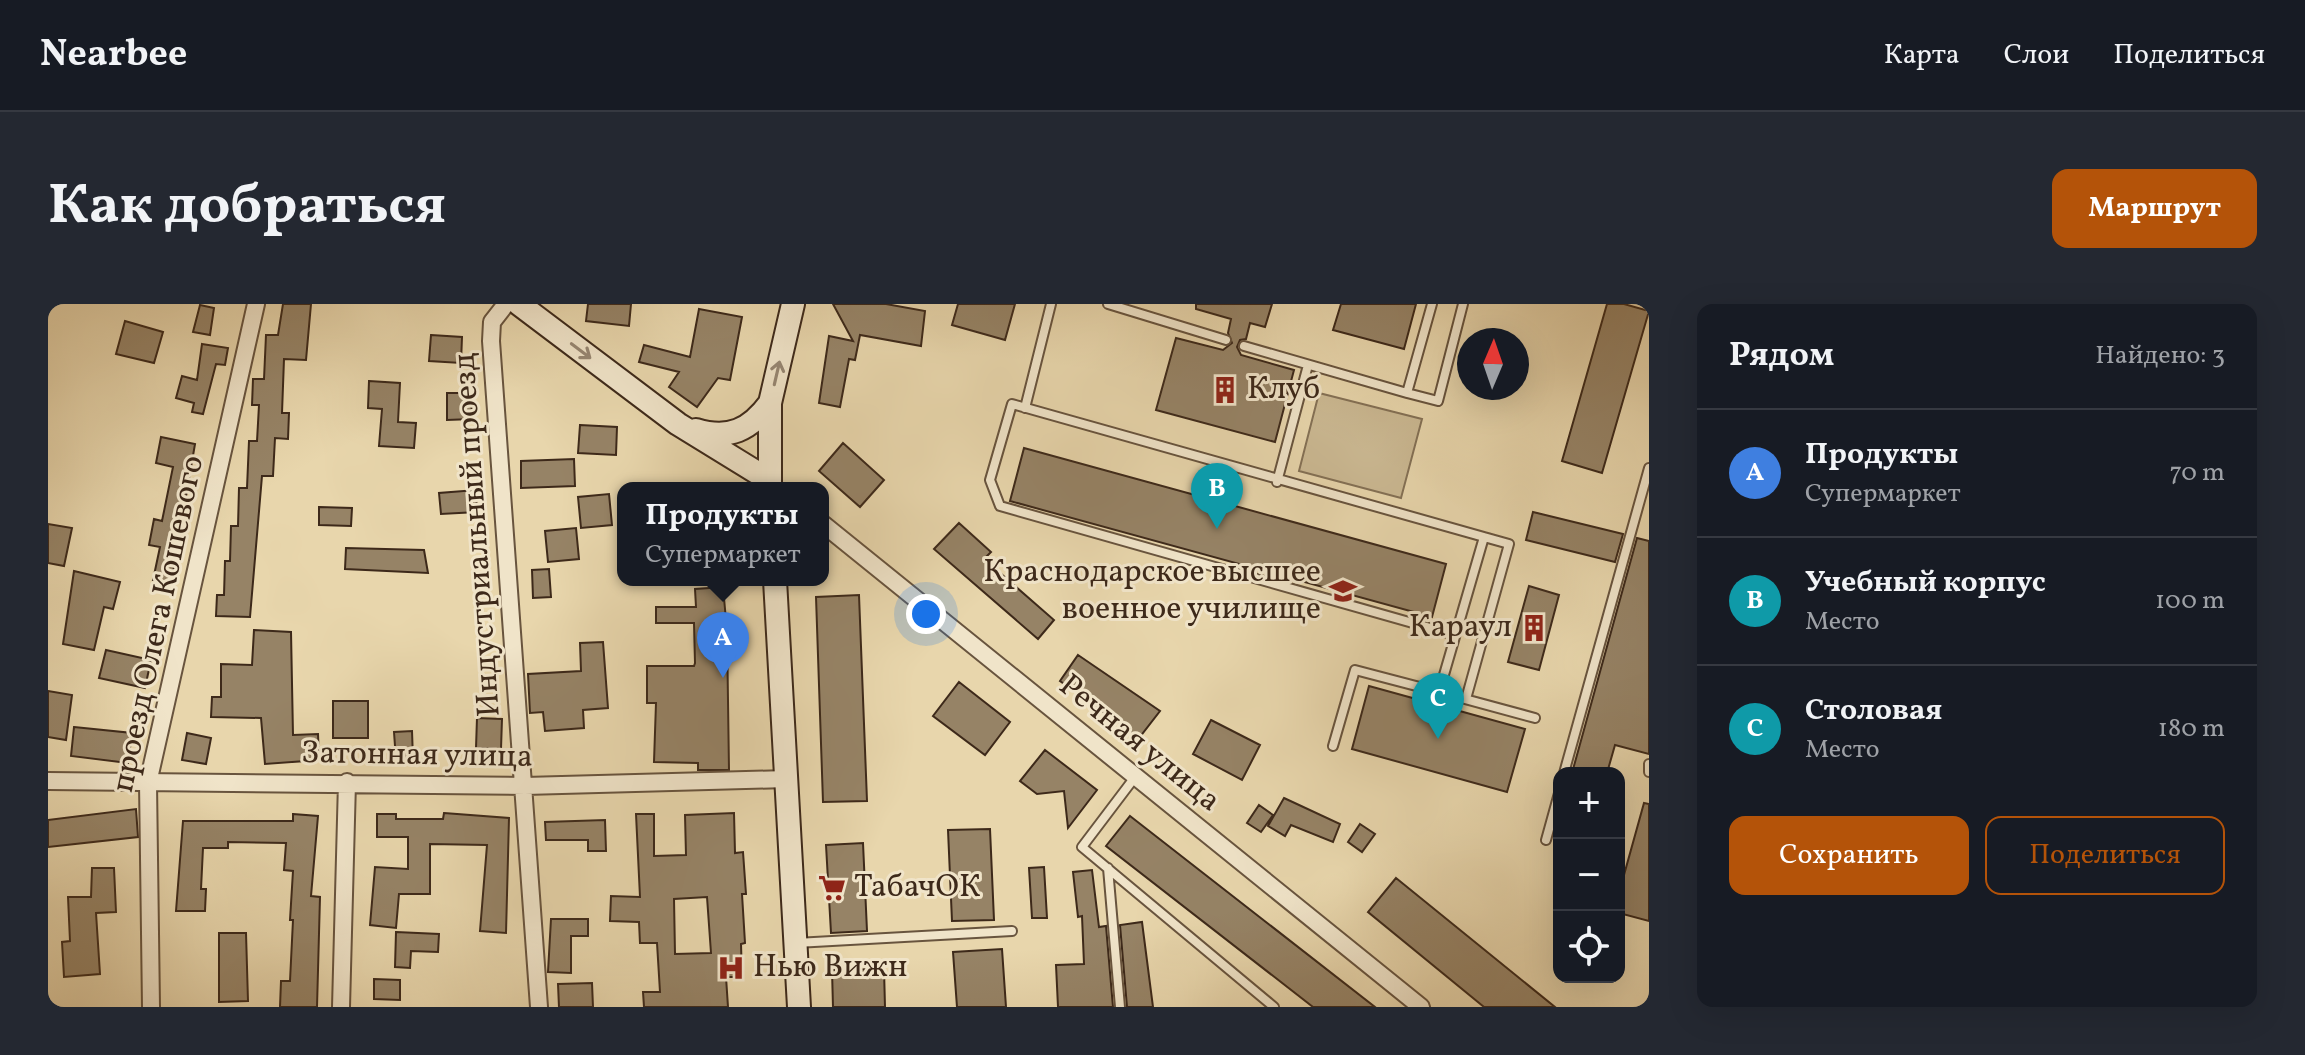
<!DOCTYPE html>
<html lang="ru">
<meta charset="utf-8">
<style>
:root{--surface:#171b24;--page:#242831;--text:#f1f3f6;--muted:#9ea1a6;--line:#363941;--accent:#b45309}
body{margin:0;font-family:Vollkorn,serif;background:var(--page);color:var(--text)}
.controls{position:absolute;right:24px;bottom:24px;display:grid;overflow:hidden;border-radius:16px;box-shadow:0 8px 32px #0002}
.controls button{width:72px;height:72px;display:grid;place-items:center;padding:0;border:0;border-bottom:2px solid var(--line);background:var(--surface);color:var(--text);font:40px sans-serif}
.compass{position:absolute;left:1409px;top:24px;width:72px;height:72px;border-radius:50%;background:var(--surface);box-shadow:0 8px 32px #0002;rotate:2deg}
.you{position:absolute;left:878px;top:310px;width:28px;height:28px;margin:-20px;border:6px solid #fff;border-radius:50%;background:#1a73e8;box-shadow:0 0 0 12px #1a73e833}
.badge{display:grid;place-items:center;width:52px;height:52px;border-radius:50%;background:var(--accent);color:#fff;font-size:26px;font-weight:700}
.pin{position:absolute;translate:-50% -66px;filter:drop-shadow(0 2px 4px #0008)}
.pin::after{content:'';position:absolute;top:42px;width:28px;height:24px;background:inherit;clip-path:polygon(0 0,100% 0,50% 100%)}
.popup{position:absolute;left:569px;top:178px;width:212px;height:104px;box-sizing:border-box;display:grid;place-content:center;border-radius:16px;background:var(--surface);filter:drop-shadow(0 2px 6px #0005);font-size:26px;white-space:nowrap;color:var(--muted)}
.popup b{font-size:30px;color:var(--text)}
.popup::after{content:'';position:absolute;left:50%;top:100%;margin-left:-16px;border:16px solid transparent;border-top-color:var(--surface)}
.list{margin:0;padding:0;list-style:none}
h2{display:flex;justify-content:space-between;align-items:center;height:104px;margin:0;padding:0 32px;font-size:34px}
h2 small{font-size:26px;font-weight:400;color:var(--muted)}
.list li{display:grid;grid-template-columns:52px 1fr auto;gap:24px;align-items:center;box-sizing:border-box;height:128px;padding:0 32px;border-top:2px solid var(--line)}
.list b{display:block;font-size:30px;white-space:nowrap}
.list p{margin:0;font-size:26px;white-space:nowrap;color:var(--muted)}
.list em{font-size:26px;font-style:normal;color:var(--muted)}
.actions{display:flex;gap:16px;padding:24px 32px}
.actions a{flex:1;padding:18px 0;border:2px solid var(--accent);border-radius:16px;text-align:center;font-size:28px;color:var(--accent)}
.actions .main{background:var(--accent);color:#fff}
.icon{flex:none;width:44px;height:44px;fill:none;stroke:currentColor;stroke-width:2;stroke-linecap:round;stroke-linejoin:round}
.map{position:relative;flex:none;width:1601px;height:703px;overflow:hidden;border-radius:16px}
header{display:flex;align-items:center;gap:48px;box-sizing:border-box;height:112px;padding:0 40px;background:var(--surface);border-bottom:2px solid var(--line)}
header strong{font-size:38px}
nav{display:flex;gap:44px;margin-inline-start:auto;font-size:28px}
.intro{display:flex;align-items:center;justify-content:space-between;box-sizing:border-box;height:192px;padding:0 48px}
h1{margin:0;font-size:56px}
.button{padding:20px 36px;border-radius:16px;background:var(--accent);color:#fff;font-size:28px;font-weight:700}
main{display:flex;gap:48px;padding:0 48px}
aside{flex:1;background:var(--surface);border-radius:16px;box-shadow:0 8px 32px #0002}
.map>svg:first-child{display:block}
</style>
<header>
<strong>Nearbee</strong>
<nav><a>Карта</a><a>Слои</a><a>Поделиться</a></nav>
</header>
<div class="intro"><h1>Как добраться</h1><a class="button">Маршрут</a></div>
<main>
<div class="map">
<svg width="1601" height="703" viewBox="0 0 1601 703">
<rect width="100%" height="100%" fill="#e8d6ac"/>
<filter id="stains"><feTurbulence type="fractalNoise" baseFrequency=".0025" numOctaves="4"/><feColorMatrix values="0 0 0 0 .2 0 0 0 0 .09 0 0 0 0 .02 0 0 0 .5 -.17"/></filter>
<radialGradient id="worn" r=".72"><stop offset=".6" stop-color="#630" stop-opacity="0"/><stop offset="1" stop-color="#630" stop-opacity=".3"/></radialGradient>
<path fill="#cbb993" stroke="#847156" stroke-width="2" d="M1271,89L1374,115L1353,194L1251,167Z"/>
<path fill="#968366" stroke="#3d291a" stroke-width="2" fill-rule="evenodd" d="M235,0H263L258,56L236,55L234,109H241L240,135L227,134L225,172H214L202,313L168,312L169,291H176L177,257H182L183,222H190L191,184H199L201,137H209L211,101H204L205,75H216L218,31H230Z
M540,0H583L581,22L538,17Z
M785,0H838L877,7L873,42L812,31L807,56L801,55L792,103L771,99L781,32L805,37Z
M910,0H967L957,36L904,21Z
M1148,0H1224L1217,23L1202,19L1198,35L1192,36L1189,43L1193,51L1246,66L1227,138L1108,106L1128,34L1175,46L1184,39L1180,29L1183,15L1148,5Z
M1293,0H1368L1356,45L1285,26Z
M1559,0H1576L1601,7L1554,169L1514,157Z
M152,1L166,4L162,31L145,28Z
M651,5L694,13L682,76L670,74L649,103L621,83L631,68L591,58L596,41L642,53Z
M77,17L115,28L106,59L68,50Z
M383,31L414,33L413,59L381,57Z
M154,40L180,44L177,61L168,60L155,110L144,108L146,99L128,94L134,72L149,76Z
M321,77L352,79L350,118L368,119L366,144L331,142L334,105L320,104Z
M399,89H423L424,115L399,116Z
M532,121L569,123L568,151L530,149Z
M113,133L147,140L123,280L105,276L112,243L101,241L106,215L114,217L125,163L108,159Z
M795,139L836,176L812,203L771,167Z
M976,144L1398,260L1384,313L962,197Z
M526,155L527,182L473,184V157Z
M428,186L429,208L393,210L391,189Z
M561,190L564,221L533,224L530,193Z
M271,203L304,204L303,222L271,221Z
M1485,208L1575,230L1567,258L1478,236Z
M911,219L943,248L936,255L1006,316L990,335L886,245Z
M0,220L24,224L16,262L0,259Z
M528,224L531,255L500,258L497,227Z
M1589,234L1601,237V450L1567,441L1559,469H1524Z
M298,244L376,246L380,269L297,265Z
M501,265L503,293L485,294L484,266Z
M26,267L72,278L65,305L56,303L46,346L15,340Z
M1481,282L1511,291L1491,366L1460,358Z
M675,283L679,327L681,466H650V459L606,458L608,399H599V362H646L647,359L646,319H608V303H648L647,285Z
M811,291L819,497L775,498L768,293Z
M206,326L243,328L245,431L270,430L271,456L217,460L213,414L163,413L164,393H173V360L204,361Z
M555,338L560,404L535,406L536,424L497,427L495,408L482,409L480,370L533,367L532,339Z
M58,346L103,356L97,384L51,374Z
M1030,351L1112,407L1091,434L1012,377Z
M911,378L962,418L937,451L885,412Z
M1321,382L1477,425L1459,488L1304,445Z
M0,387L24,391L18,436L0,433Z
M285,397H320V434H285Z
M429,414L454,415L453,445L428,444Z
M1163,416L1212,441L1194,476L1145,450Z
M26,423L84,429L80,459L23,452Z
M364,427L365,455L348,456L346,428Z
M139,429L163,434L158,460L134,456Z
M997,446L1049,486L1020,524L1016,487L989,490L972,477Z
M1236,494L1292,520L1285,538L1243,521L1237,532L1220,522Z
M1596,499L1601,500V617L1571,609V589Z
M1211,501L1225,511L1213,528L1199,519Z
M88,505L90,533L0,543V516Z
M396,509L461,514L458,629L432,627L439,541L382,540V590H351L348,624L322,621L327,563L360,565V533H329V510H348V515H395Z
M686,509L687,549L695,548L698,590H694L697,639L693,640L694,673H678L680,703H596L595,688H612L609,639H592L591,618L562,617L563,592L592,593L588,510H606V552L638,551L637,511ZM659,593L663,649L627,650L626,595Z
M245,510L270,512L263,592L272,593L269,703H232L233,677H242L245,616H242L245,567L236,566L238,539L180,538V544H155L153,585H158L157,607H128L135,517H245Z
M1082,512L1327,703H1265L1058,542Z
M557,516L558,547H540V536H498L497,518Z
M1312,520L1327,530L1314,548L1300,538Z
M942,525L946,616L904,617L900,526Z
M815,539L819,627L783,629L778,541Z
M996,563L999,614H984L981,564Z
M44,564H66L68,608L48,609L52,670L16,673L14,638L22,637L20,593H43Z
M1044,566L1051,623L1058,622L1065,703H1010L1008,661L1036,660L1034,612L1030,613L1025,568Z
M1348,574L1507,703H1436L1320,608Z
M503,615H540V632H523V669L500,668Z
M1094,618L1105,703H1079L1072,621Z
M348,628L391,630L390,648L363,647L362,664L347,663Z
M171,629H198L200,697L171,698Z
M954,645L958,703H909L905,648Z
M836,665L837,703H785L784,666Z
M326,675L352,676V696L326,695Z
M544,679L545,703H511L510,680Z"/>
<g fill="none" stroke-linecap="round" stroke-linejoin="round">
<g stroke="#68543e" stroke-width="12">
<path id="service" d="M1060,0L1178,36
M1196,42L1359,89L1384,0
M1359,89L1390,97L1415,0
M977,104L1003,0
M1229,178L1260,61
M1407,331L952,202L942,176L964,100L1436,233L1391,388L1487,414
M1418,395L1461,240L1436,233
M1285,442L1307,366L1391,388
M1601,460V468
M1516,469L1601,164
M1087,473L1034,543L1226,703
M1498,536L1511,489
M1060,564L1072,703
M748,639L964,627"/>
</g>
<g stroke="#68543e" stroke-width="20">
<path id="minor" d="M458,0L444,18L443,37L491,703
M775,220L1373,703
M0,477L477,482L738,475
M103,703L100,479L208,0
M293,703L299,478"/>
</g>
<g stroke="#3d291a" stroke-width="26">
<path id="secondary" d="M471,0L630,120L721,176
M648,126C681,136 702,126 722,99
M722,184V99L745,0
M727,276L751,703"/>
</g>
<use href="#service" stroke="#f0e4c9" stroke-width="8"/>
<use href="#minor" stroke="#f0e4c9" stroke-width="16"/>
<use href="#secondary" stroke="#f0e4c9" stroke-width="22"/>
</g>
<defs><path id="oneway-shaft" d="M-6 0H5M1.5-3L5.5 0L1.5 3" fill="none" stroke-width="1.6" stroke-linecap="round" stroke-linejoin="round" transform="scale(2)"/></defs>
<g stroke="#968672">
<use href="#oneway-shaft" transform="translate(533 47) rotate(37)"/>
<use href="#oneway-shaft" transform="translate(729 69) rotate(-77)"/>
</g>
<defs>
<g id="building-bare" transform="scale(2.16)"><path d="M-4-6H4V6H1V3H-1V6H-4ZM-2.5-4.3h1.7v1.8h-1.7ZM.8-4.3h1.7v1.8H.8ZM-2.5-1h1.7V.8h-1.7ZM.8-1h1.7V.8H.8Z" fill="#8f2418" stroke="#f0e4c9" stroke-width="2.5" paint-order="stroke"/></g>
<g id="university-bare" transform="scale(2.16)"><path d="M0-5L7-2L0 1L-7-2ZM-4 1L0 2.5L4 1V4Q0 6-4 4Z" fill="#8f2418" stroke="#f0e4c9" stroke-width="2.5" paint-order="stroke"/></g>
<g id="supermarket-bare" transform="scale(2.16)"><path d="M-6-5.5h2.5l.6 2H6L4.5 2H-2.5L-4.4-4H-6ZM-1.5 3.2a1.3 1.3 0 1 0 .1 0ZM3 3.2a1.3 1.3 0 1 0 .1 0Z" fill="#8f2418" stroke="#f0e4c9" stroke-width="2.5" paint-order="stroke"/></g>
<g id="hospital-bare" transform="scale(2.16)"><path d="M-5-5h3v3.5h4V-5h3V5h-3V1.5h-4V5h-3Z" fill="#8f2418" stroke="#f0e4c9" stroke-width="2.5" paint-order="stroke"/></g>
</defs>
<g fill-rule="evenodd">
<use href="#building-bare" x="1177" y="86"/>
<use href="#university-bare" x="1295" y="287"/>
<use href="#building-bare" x="1486" y="324"/>
<use href="#supermarket-bare" x="784" y="584"/>
<use href="#hospital-bare" x="683" y="664"/>
</g>
<g text-anchor="middle" dominant-baseline="central" stroke-width="6" stroke-linejoin="round" paint-order="stroke">
<g font-size="32" fill="#3d291a" stroke="#f0e4c9" text-anchor="start">
<text x="1199" y="86">Клуб</text>
<text x="1273" y="269" text-anchor="end">Краснодарское высшее<tspan x="1273" dy="37">военное училище</tspan></text>
<text x="1464" y="324" text-anchor="end">Караул</text>
<text x="806" y="584">ТабачОК</text>
<text x="705" y="664">Нью Вижн</text>
</g>
<g font-size="32" fill="#3d291a" stroke="#f0e4c9">
<text transform="translate(430 231) rotate(-94)">Индустриальный проезд</text>
<text transform="translate(111 320) rotate(-78)">проезд Олега Кошевого</text>
<text transform="translate(1091 440) rotate(39)">Речная улица</text>
<text transform="translate(369 452) rotate(1)">Затонная улица</text>
</g>
</g>
<rect width="100%" height="100%" filter="url(#stains)"/>
<rect width="100%" height="100%" fill="url(#worn)"/>
</svg>
<div class="controls">
<button>+</button>
<button>−</button>
<button><svg class="icon" aria-label="locate" viewBox="0 0 24 24"><circle cx="12" cy="12" r="6"/><path d="M12 2v4M12 18v4M2 12h4M18 12h4"/></svg></button>
</div>
<svg class="compass" viewBox="-18 -18 36 36"><path d="M0-13l5 13h-10z" fill="#e53935"/><path d="M0 13l5-13h-10z" fill="#9ea1a6"/></svg>
<div class="you"></div>
<div class="pin badge" style="left:675px;top:374px;background:#3f7fe0">A</div>
<div class="popup"><b>Продукты</b>Супермаркет</div>
<div class="pin badge" style="left:1169px;top:225px;background:#0f9aa8">B</div>
<div class="pin badge" style="left:1390px;top:435px;background:#0f9aa8">C</div>
</div>
<aside>
<h2>Рядом<small>Найдено: 3</small></h2>
<ul class="list">
<li><span class="badge" style="background:#3f7fe0">A</span><div><b>Продукты</b><p>Супермаркет</p></div><em>70 m</em></li>
<li><span class="badge" style="background:#0f9aa8">B</span><div><b>Учебный корпус</b><p>Место</p></div><em>100 m</em></li>
<li><span class="badge" style="background:#0f9aa8">C</span><div><b>Столовая</b><p>Место</p></div><em>180 m</em></li>
</ul>
<div class="actions"><a class="main">Сохранить</a><a>Поделиться</a></div>
</aside>
</main>
